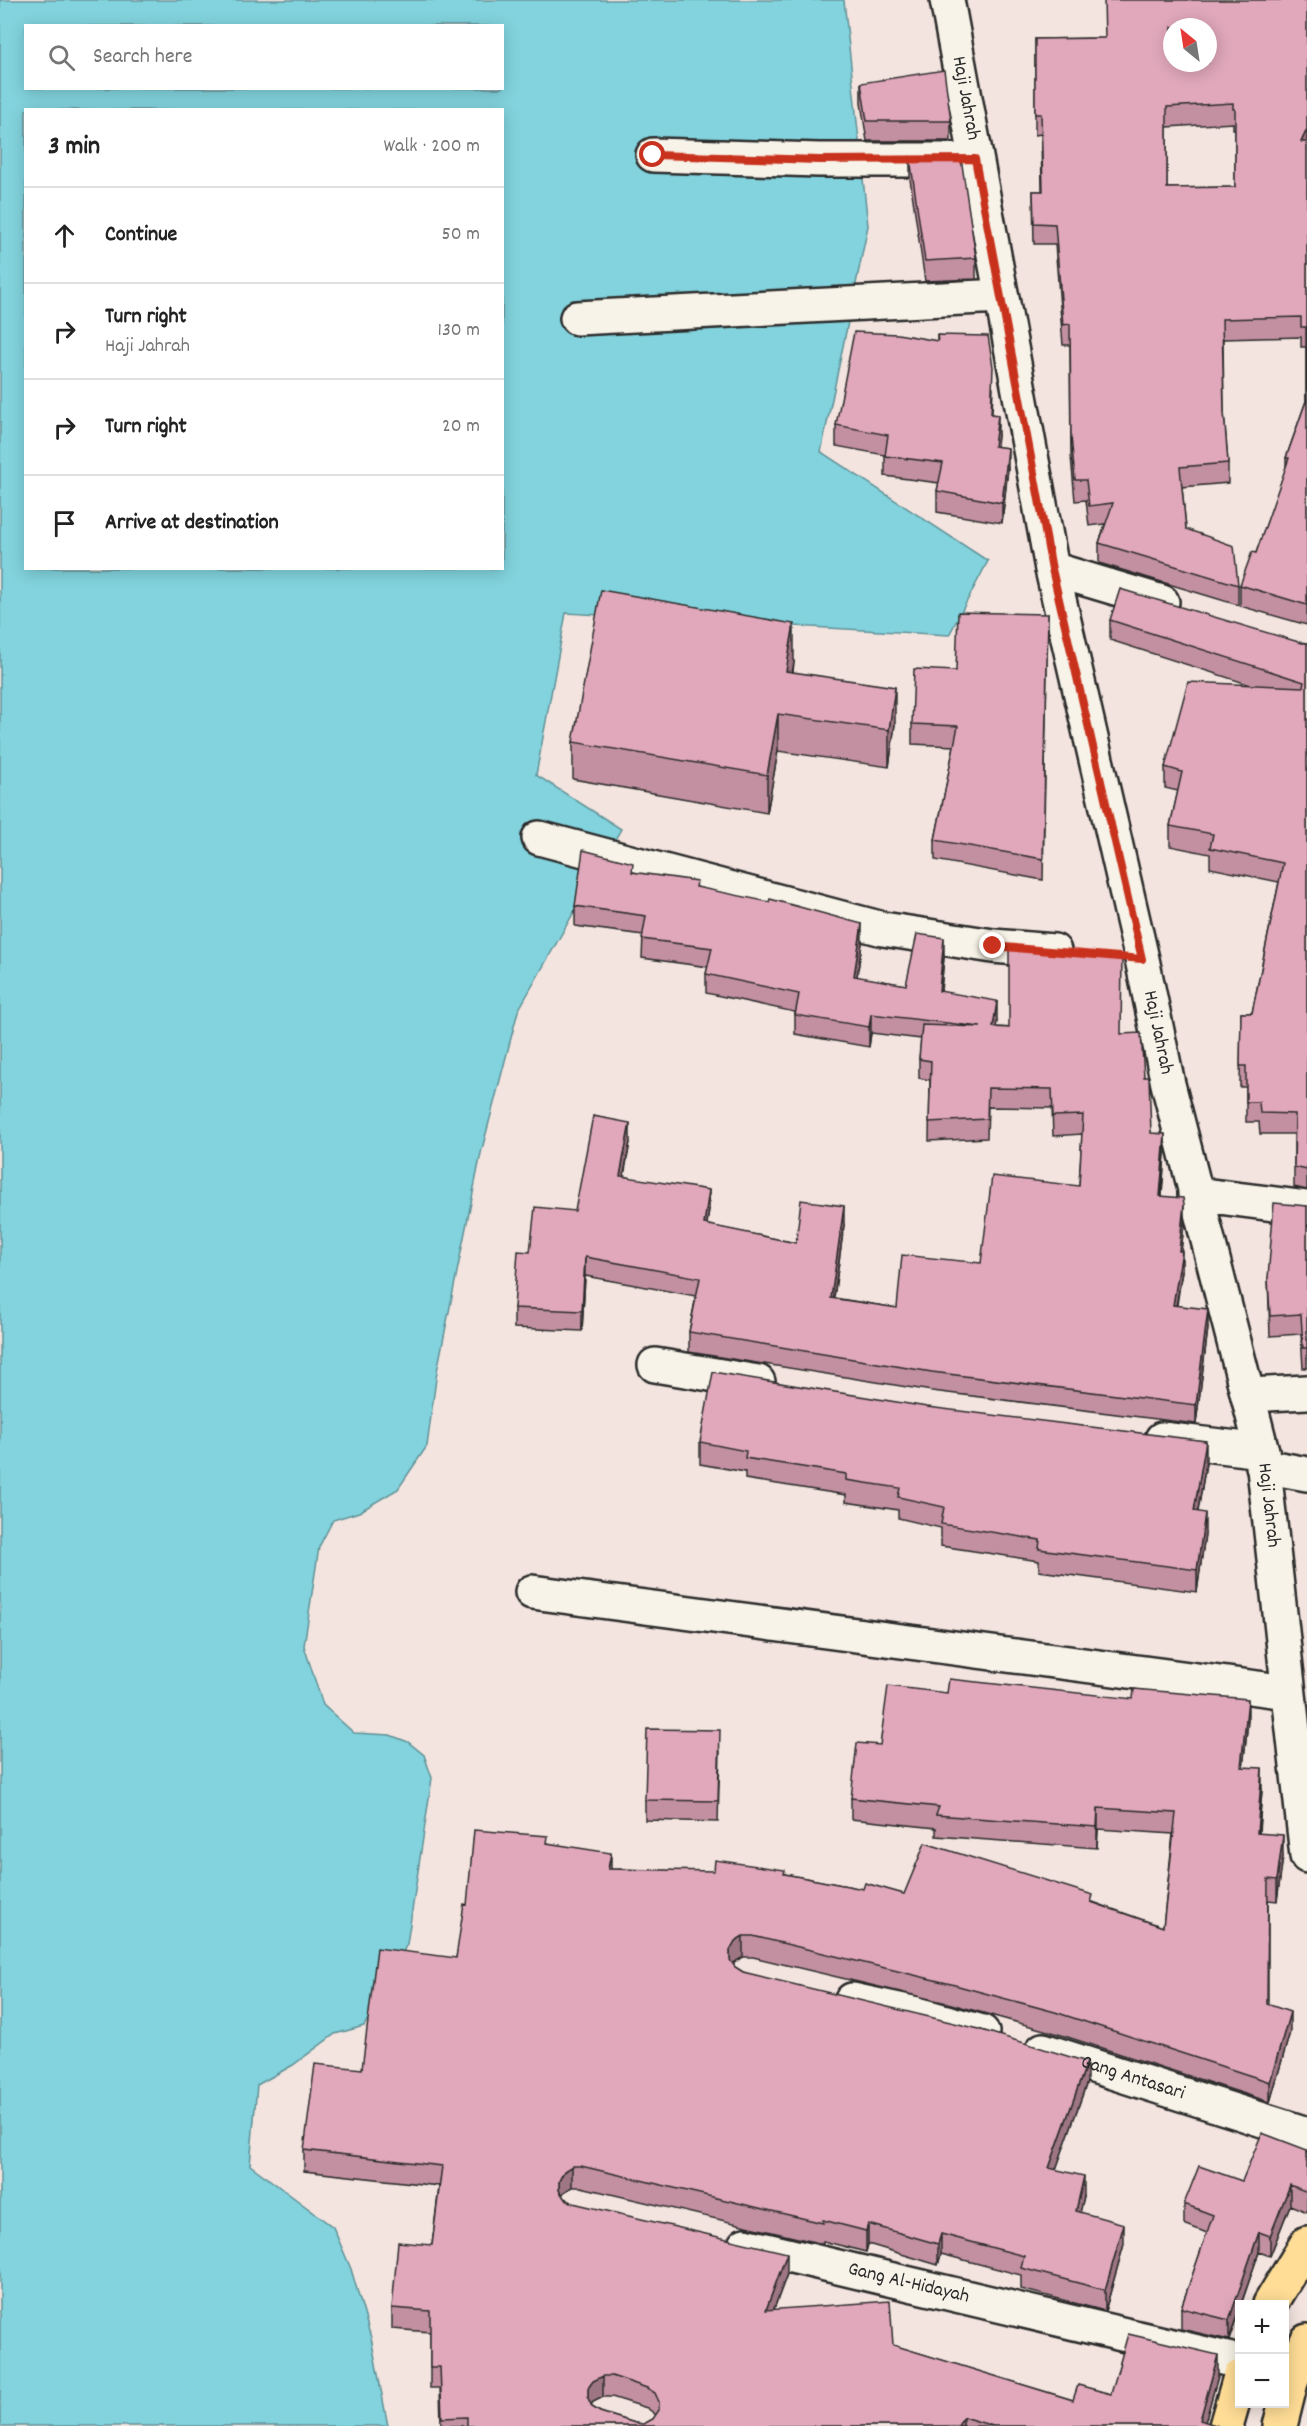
<!DOCTYPE html>
<meta charset="utf-8">
<style>
:root{--surface:#fff;--page:#f2f2f2;--text:#222;--muted:#767676;--line:#e0e0e0}
body{margin:0;font-family:Dekko,sans-serif;background:var(--page);color:var(--text)}
.controls{position:absolute;right:18px;bottom:18px;display:grid;overflow:hidden;border-radius:0px;box-shadow:0 3px 15px #0003}
.controls button{width:54px;height:54px;display:grid;place-items:center;padding:0;border:0;border-bottom:2px solid var(--line);background:var(--surface);color:var(--text);font:30px sans-serif}
.compass{position:absolute;left:1163px;top:18px;width:54px;height:54px;border-radius:50%;background:var(--surface);box-shadow:0 3px 15px #0003;rotate:330deg}
.stop{position:absolute;width:18px;height:18px;margin:-14px;border:4px solid #c8321e;border-radius:50%;background:#fff}
.stop.end{background:#c8321e;border-color:#fff;box-shadow:0 2px 6px #0008}
.list{margin:0;padding:0;list-style:none}
h2{display:flex;justify-content:space-between;align-items:center;height:78px;margin:0;padding:0 24px;font-size:26px}
h2 small{font-size:20px;font-weight:400;color:var(--muted)}
.list li{display:grid;grid-template-columns:39px 1fr auto;gap:18px;align-items:center;box-sizing:border-box;height:96px;padding:0 24px;border-top:2px solid var(--line)}
.list b{display:block;font-size:22px;white-space:nowrap}
.list p{margin:0;font-size:20px;white-space:nowrap;color:var(--muted)}
.list em{font-size:20px;font-style:normal;color:var(--muted)}
.icon{flex:none;width:33px;height:33px;fill:none;stroke:currentColor;stroke-width:2;stroke-linecap:round;stroke-linejoin:round}
.map{position:relative;flex:none;width:1307px;height:2426px;overflow:hidden}
.search{position:absolute;background:var(--surface);box-shadow:0 3px 15px #0003;left:24px;top:24px;width:480px;height:66px;display:flex;align-items:center;gap:15px;box-sizing:border-box;padding:0 21px;border-radius:0px;color:var(--muted);font-size:22px}
.panel{position:absolute;background:var(--surface);box-shadow:0 3px 15px #0003;left:24px;top:108px;width:480px;height:462px;border-radius:0px}
.map>svg:first-child{display:block}
</style>
<div class="map">
<svg width="1307" height="2426" viewBox="0 0 1307 2426">
<rect width="100%" height="100%" fill="#f3e4df"/>
<filter id="ink" filterUnits="userSpaceOnUse"><feTurbulence type="fractalNoise" baseFrequency=".0167" numOctaves="2"/><feDisplacementMap in="SourceGraphic" scale="12" xChannelSelector="R" yChannelSelector="G"/><feConvolveMatrix kernelMatrix="1 2 1 2 8 2 1 2 1" color-interpolation-filters="sRGB"/></filter>
<g filter="url(#ink)">
<path fill="#82d3dd" stroke="#5f9096" stroke-width="1.5" fill-rule="evenodd" d="M0,0H844L868,226L821,452L988,561L949,635L566,613L536,775L621,829L518,1011L481,1153L437,1371L427,1446L398,1489L359,1512L333,1520L319,1547L304,1646L323,1705L354,1733L390,1735L408,1742L424,1755L432,1778L407,1944L364,2026L335,2034L293,2065L257,2085L250,2165L333,2227L351,2269L371,2338L388,2426H0ZM26,26H502V88H26ZM26,110H502V568H26Z"/>
<g fill="none" stroke-linecap="round" stroke-linejoin="round">
<g stroke="#2b2b2b" stroke-width="38">
<g id="minor">
<path id="s1" d="M947,0L1052,569L1142,959L1168,1084L1262,1451L1307,1856"/>
<path d="M653,155L819,160H956"/>
<path d="M577,318L1001,296"/>
<path d="M1052,569L1162,602"/>
<path d="M539,838L883,929L993,946L1054,951"/>
<path d="M1195,1194L1307,1208"/>
<path d="M655,1365L758,1382"/>
<path d="M1248,1395L1307,1392"/>
<path d="M1162,1439L1262,1451"/>
<path d="M1263,1466L1307,1474"/>
<path d="M532,1592L1287,1692"/>
<path d="M852,2000L917,2014L982,2032"/>
<path id="s2" d="M1043,2050L1307,2134"/>
<path id="s3" d="M745,2245L1240,2362"/>
</g>
</g>
<g stroke="#2b2b2b" stroke-width="38">
<path id="primary" d="M1270,2304L1307,2243
M1226,2426L1240,2377
M1280,2426L1291,2382L1307,2341"/>
</g>
<use href="#minor" stroke="#f7f3e8" stroke-width="33"/>
<use href="#primary" stroke="#ffdd96" stroke-width="33"/>
</g>
<path fill="#c290a1" stroke="#2b2b2b" stroke-width="1.5" fill-rule="evenodd" d="M1307,0V625L1240,606V585L1256,553L1286,469V458L1306,401V347H1301V337L1223,339L1224,412L1228,463V483L1182,487L1186,529L1238,585V605L1099,563V543L1105,524L1089,526L1086,500L1075,501L1071,456L1070,345H1063L1055,244H1034L1033,191H1042L1041,134L1035,135V39L1105,38ZM1233,123V129H1235V187L1167,188V127Z
M861,83L951,121V141H867L861,103Z
M910,158L976,258V279L925,281L910,179Z
M937,335L993,387L992,414L998,435L997,447L1008,468L1002,523L937,512V491L939,483L885,476V455L836,446V425L937,341Z
M1048,614L1043,880L935,860V840L954,746L912,744V724L956,671Z
M1110,620L1307,643V1190L1294,1187V1134H1260L1259,1122H1246V1087H1240L1241,1013H1252L1279,882L1210,868V854L1170,846V826L1178,791L1165,788V767L1251,685L1110,640Z
M794,662L793,672L895,724L889,767L778,751L767,813L573,779V742Z
M633,872L697,887L862,943L857,977L906,985L944,957L941,991L997,1021L996,1027L1122,1034L1144,1077L1151,1133L1165,1153L1162,1196L1184,1224L1181,1251L1182,1271L1177,1305L1208,1328L1196,1424L932,1391L689,1352V1332L696,1296L585,1276L582,1331L514,1328V1308L530,1252L575,1211L630,1142L624,1176L709,1209L707,1225L796,1243L844,1225L834,1298L897,1308L981,1263L1079,1186L1082,1134L1053,1136L1052,1108L988,1107L987,1138L929,1141L930,1080L919,1078V1059L921,1039L871,1033L869,1047L795,1034V1012L706,993V974L708,967L642,958L643,935L575,926V906Z
M1305,1206H1307V1368H1303L1301,1334L1270,1336L1268,1278Z
M700,1442L1206,1463L1198,1512L1205,1534L1197,1592L1039,1571V1561L941,1546V1528L898,1518V1510L846,1502V1495L745,1479V1472L700,1464Z
M947,1693L1248,1720L1243,1767L1262,1789L1259,1833L1283,1856L1277,1901L1268,1900V2004L1290,2032L1270,2102L1055,2033L951,2004L753,1957H743L735,1962L733,1965L735,1967L743,1972L1087,2082L1056,2169L1084,2196L1080,2212L1124,2244L1105,2311L1021,2289V2275L941,2254L938,2265L868,2244L866,2252L823,2241V2244L581,2187H572L564,2192L562,2195L564,2198L573,2203L787,2274L774,2309L1073,2400L1218,2376L1205,2422L1218,2426H441L440,2388H430V2332L392,2329V2308L432,2245L439,2186L304,2171V2150L362,2069L456,1958L467,1905L548,1843L611,1869L785,1874L863,1889L904,1894L1093,1902L1163,1927L1173,1834L1098,1829L1097,1848L936,1836V1828L851,1819V1798L880,1745ZM603,2397H612L647,2408L656,2415L653,2419L644,2424L635,2423L600,2412L592,2407L591,2405L593,2402Z
M720,1751L718,1822L645,1820V1800Z
M1307,2150V2212L1290,2205L1270,2256L1259,2252L1229,2340L1181,2329V2308L1207,2233L1184,2224V2204L1242,2181Z"/>
<path fill="#9e7683" stroke="#2b2b2b" stroke-width="1.5" d="M1307,129V149L1301,142Z
M998,415V435L994,467V446Z
M1008,448V468L1002,523V503Z
M794,624V662L786,708V671Z
M895,687V724L889,767V730Z
M778,714V751L767,813V775Z
M862,924V943L854,996V976Z
M944,938V957L939,1010V991Z
M997,1001V1021L993,1047V1027Z
M871,1014V1033L869,1047V1027Z
M630,1123V1142L620,1195V1176Z
M1165,1134V1153L1160,1215V1196Z
M709,1190V1209L704,1244V1224Z
M1184,1204V1224L1179,1270V1251Z
M844,1206V1225L831,1317V1298Z
M1182,1251V1271L1173,1324V1305Z
M585,1257V1276L582,1331V1311Z
M1208,1309V1328L1196,1424V1405Z
M1206,1441V1463L1194,1533V1511Z
M1205,1513V1534L1197,1592V1570Z
M1248,1699V1720L1241,1788V1767Z
M1262,1768V1789L1257,1853V1833Z
M1098,1808V1829L1097,1848V1827Z
M1283,1835V1856L1277,1901V1880Z
M611,1853V1873L608,1869Z
M743,1936V1957L735,1962L730,1971V1950L735,1941Z
M1290,2012V2032L1270,2102V2082Z
M1087,2062V2082L1049,2189V2168Z
M572,2166V2187L564,2192L559,2201V2181L564,2171Z
M1084,2176V2196L1076,2231V2211Z
M1290,2185V2205L1270,2256V2236Z
M868,2224V2244L866,2252V2231Z
M1124,2224V2244L1105,2311V2290Z
M1259,2232V2252L1241,2304H1239V2309L1229,2340V2320Z
M941,2234V2254L938,2265V2244Z
M787,2253V2274L766,2330V2310Z
M1218,2355V2376L1204,2426L1200,2420Z
M603,2376V2397L593,2402L588,2409V2388L593,2381Z
M963,2417V2426H958Z"/>
<path fill="#e1a8bb" stroke="#2b2b2b" stroke-width="1.5" fill-rule="evenodd" d="M1104,0H1307V129L1301,142H1307V605L1240,585L1252,552L1256,553L1289,458H1286L1306,401V327H1301V317L1222,319L1224,412L1228,463L1180,467L1186,529L1234,546L1238,585L1099,543L1113,503L1089,506L1086,480H1075L1071,436L1070,324L1063,325L1055,224L1034,223L1033,191H1043L1041,114H1035V39L1105,38ZM1172,27H1208V63H1172ZM1233,103V109H1235V187L1167,188V107Z
M944,70L951,121H867L861,83Z
M910,158H961L976,258L925,261Z
M854,332L898,334L938,341L937,335L988,336L993,367L991,414L998,415L994,446L1008,448L1002,503L937,491L943,463L885,456L888,435L836,425Z
M1120,589L1302,643H1307V1170L1294,1167L1295,1114L1260,1113L1259,1102H1246V1066H1240L1241,1013H1252L1283,863L1210,848L1213,834L1170,826L1182,772L1165,767L1188,682L1303,687L1304,682L1110,620Z
M601,590L794,624L786,671L895,687L889,730L778,714L767,775L573,742Z
M958,612L1048,614L1043,859L935,840L958,726L912,724L914,669L956,671Z
M583,850L633,863L632,872L697,881L696,887L769,902L770,899L862,924L854,976L906,985L917,934L944,938L939,991L997,1001L993,1027L1009,1028V947L1122,957L1121,1034L1141,1033L1144,1077H1149L1151,1133L1165,1134L1160,1196L1183,1198L1184,1204L1179,1251H1182L1173,1305L1208,1309L1196,1405L932,1372L689,1332L700,1278L585,1257L582,1311L514,1308L518,1251L530,1252L535,1207L575,1211L593,1116L630,1123L620,1176L709,1190L704,1224L796,1243L801,1200L844,1206L831,1298L897,1308L902,1255L981,1263L992,1176L1079,1186L1083,1115L1053,1116L1052,1089L988,1088L987,1119L929,1122L931,1061L919,1059L922,1025L981,1027L871,1014L869,1027L795,1015L799,994L706,974L712,948L642,939L646,916L575,906Z
M1274,1203L1307,1206V1348H1303L1301,1314L1270,1316L1268,1278Z
M713,1372L927,1407L1206,1441L1194,1511L1205,1513L1197,1570L1039,1549L1040,1540L941,1524L944,1507L898,1497L900,1488L846,1480V1474L745,1458L746,1451L700,1442Z
M949,1679L1133,1699L1134,1689L1248,1699L1241,1767L1262,1768L1257,1833L1283,1835L1277,1880L1268,1879L1267,2004L1290,2012L1270,2082L1055,2012L951,1984L753,1936H743L735,1941L730,1950V1960L735,1967L743,1972L975,2028L1087,2062L1049,2168L1084,2176L1076,2211L1124,2224L1105,2290L1021,2268L1024,2256L941,2234L938,2244L868,2224L866,2231L823,2220V2223L581,2166H572L564,2171L559,2181V2190L564,2198L573,2203L787,2253L766,2310L890,2301L893,2345L1073,2400L1078,2385L1111,2394L1128,2334L1218,2355L1200,2420L1218,2426H993L963,2417L958,2426H467V2417L442,2418L440,2367H430V2311L392,2308L398,2242L432,2245L442,2166L304,2150L315,2064L362,2069L377,1948L456,1958L464,1904L467,1905L474,1830L548,1836L547,1843L611,1853L608,1869L714,1871L715,1860L785,1870L784,1874L863,1889L865,1883L904,1894L925,1843L1093,1895L1091,1902L1163,1927L1176,1813L1098,1808L1097,1827L936,1815L939,1807L851,1798L857,1743L880,1745L888,1686L947,1693ZM603,2376H612L647,2388L655,2393L659,2402V2410L653,2419L644,2424L635,2423L600,2412L592,2407L588,2398V2388L593,2381Z
M647,1729L720,1730L718,1801L645,1800Z
M1262,2133L1307,2150V2192L1290,2185L1270,2236L1259,2232L1229,2320L1181,2308L1213,2215L1184,2204L1199,2166L1242,2181Z"/>
</g>
<g fill="none" stroke-linecap="round" stroke-linejoin="round" filter="url(#ink)">
<path stroke="#c8321e" stroke-width="8" d="M653,155L819,160L975,159L1052,569L1142,959L993,946"/>
</g>
<g text-anchor="middle" dominant-baseline="central" stroke-width="6" stroke-linejoin="round" paint-order="stroke">
<g font-size="20" fill="#2b2b2b" stroke="#f7f3e8">
<text stroke="none"><textPath href="#s1" startOffset="100">Haji Jahrah</textPath></text>
<text stroke="none"><textPath href="#s1" startOffset="1054">Haji Jahrah</textPath></text>
<text stroke="none"><textPath href="#s1" startOffset="1540">Haji Jahrah</textPath></text>
<text stroke="none"><textPath href="#s2" startOffset="94">Gang Antasari</textPath></text>
<text stroke="none"><textPath href="#s3" startOffset="168">Gang Al-Hidayah</textPath></text>
</g>
</g>
</svg>
<div class="controls">
<button>+</button>
<button>−</button>
</div>
<svg class="compass" viewBox="-18 -18 36 36"><path d="M0-13l5 13h-10z" fill="#e53935"/><path d="M0 13l5-13h-10z" fill="#767676"/></svg>
<div class="stop" style="left:653px;top:155px"></div>
<div class="stop end" style="left:993px;top:946px"></div>
<div class="search"><svg class="icon" aria-label="search" viewBox="0 0 24 24"><circle cx="10" cy="10" r="6"/><path d="M15 15l6 6"/></svg>Search here</div>
<section class="panel">
<h2>3 min<small>Walk · 200 m</small></h2>
<ul class="list">
<li><svg class="icon" aria-label="ahead" viewBox="0 0 24 24"><path d="M12 20V5M6 11l6-6 6 6"/></svg><div><b>Continue</b></div><em>50 m</em></li>
<li><svg class="icon" aria-label="right" viewBox="0 0 24 24"><path d="M7 20v-9h11M14 6l5 5-5 5"/></svg><div><b>Turn right</b><p>Haji Jahrah</p></div><em>130 m</em></li>
<li><svg class="icon" aria-label="right" viewBox="0 0 24 24"><path d="M7 20v-9h11M14 6l5 5-5 5"/></svg><div><b>Turn right</b></div><em>20 m</em></li>
<li><svg class="icon" aria-label="arrive" viewBox="0 0 24 24"><path d="M6 21V4h12l-3 4 3 4H6"/></svg><div><b>Arrive at destination</b></div></li>
</ul>
</section>
</div>
